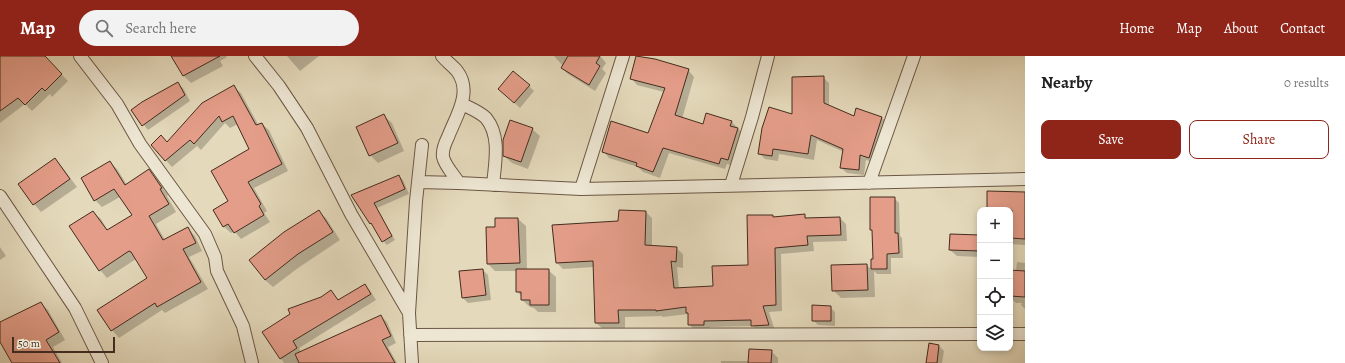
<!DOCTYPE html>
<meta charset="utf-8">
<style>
:root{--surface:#fff;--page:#f2f2f2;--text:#222;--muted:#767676;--line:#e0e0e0;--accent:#8f2418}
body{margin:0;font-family:Alegreya,serif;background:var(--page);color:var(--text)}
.controls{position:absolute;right:12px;bottom:12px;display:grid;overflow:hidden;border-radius:8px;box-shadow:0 2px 6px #0003}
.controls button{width:36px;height:36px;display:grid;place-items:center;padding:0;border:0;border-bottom:1px solid var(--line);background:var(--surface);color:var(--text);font:20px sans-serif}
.scale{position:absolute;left:12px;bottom:10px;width:103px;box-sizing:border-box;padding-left:4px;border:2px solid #442c1e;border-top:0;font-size:11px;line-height:14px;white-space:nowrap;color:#442c1e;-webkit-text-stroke:3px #ede6d3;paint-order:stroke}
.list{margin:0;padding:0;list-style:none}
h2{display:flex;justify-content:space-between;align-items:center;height:52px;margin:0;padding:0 16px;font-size:17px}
h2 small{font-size:13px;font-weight:400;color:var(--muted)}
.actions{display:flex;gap:8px;padding:12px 16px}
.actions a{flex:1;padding:9px 0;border:1px solid var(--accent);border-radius:8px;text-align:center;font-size:14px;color:var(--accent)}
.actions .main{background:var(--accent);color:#fff}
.icon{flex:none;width:22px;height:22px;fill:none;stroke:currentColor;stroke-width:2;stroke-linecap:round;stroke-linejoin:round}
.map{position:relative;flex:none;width:1025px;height:307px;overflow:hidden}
header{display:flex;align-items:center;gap:24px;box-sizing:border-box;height:56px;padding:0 20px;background:var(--accent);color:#fff}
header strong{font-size:19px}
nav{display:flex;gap:22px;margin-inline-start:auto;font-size:14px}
.search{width:280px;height:36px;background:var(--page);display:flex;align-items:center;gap:10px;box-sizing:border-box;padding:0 14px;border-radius:22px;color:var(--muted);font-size:15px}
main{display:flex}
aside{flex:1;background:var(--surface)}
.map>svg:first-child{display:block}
</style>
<header>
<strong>Map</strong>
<div class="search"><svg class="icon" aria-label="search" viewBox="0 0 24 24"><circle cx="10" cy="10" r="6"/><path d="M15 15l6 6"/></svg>Search here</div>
<nav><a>Home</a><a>Map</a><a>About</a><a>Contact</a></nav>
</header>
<main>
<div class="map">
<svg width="1025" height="307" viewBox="0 0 1025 307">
<rect width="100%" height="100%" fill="#e4d9bb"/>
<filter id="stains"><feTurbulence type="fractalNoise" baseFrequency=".005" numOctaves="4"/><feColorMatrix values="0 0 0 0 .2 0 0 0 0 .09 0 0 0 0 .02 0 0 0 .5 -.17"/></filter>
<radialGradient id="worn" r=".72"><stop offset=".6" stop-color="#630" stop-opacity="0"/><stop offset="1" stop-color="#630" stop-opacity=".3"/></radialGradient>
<path fill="#0003" d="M0,0H34L46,2L68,25L52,41L50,38L32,55L25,48L0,67Z
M171,0H226L227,1L220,5L223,10L191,27L184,20L173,1Z
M287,0H319L300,15Z
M554,0H600L606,7L602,13L606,17L595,35L568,18L562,12L563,10Z
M637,0L688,14L694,21L682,63L703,69L732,66L744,79L734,110L727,108L725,113L669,97L660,122L643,116L638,111L609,102L603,95L649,78L664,36L637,29L631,22Z
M823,21L829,27V50L854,61L882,62L888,67L875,107L866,104L864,119L847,117L841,112L844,96L817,84L814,104L779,98L778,105L765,103L759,97L793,59Z
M177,27L183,32L190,45L148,74L132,54Z
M529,30L534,35L520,52L499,33Z
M234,31L241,37L259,70L262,68L269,74L288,115L254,132L267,155L264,157L270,166L241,183L234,175L231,177L224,171L214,154L230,145L251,94L238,68L230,72L225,67L201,94L197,90L172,111L152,89L167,87Z
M384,60L392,67L404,95L378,107L370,99Z
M532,73L540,80L528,113L512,107L504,100Z
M55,104L62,111L77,131L41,156L34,148L20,128Z
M110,106L117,113L127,129L148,114L156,122L168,139L167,140L176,156L156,168L165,184L188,173L195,180L202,195L189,201L208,233L165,257L162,254L119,282L112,274L148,223L136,203L107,222L100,214L71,170L93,156L101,163L108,175L133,160L120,141L102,151L95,144Z
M399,120L403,124L409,138L377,152L395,184L387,189L383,185L375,171L371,167L353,140Z
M1025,137V189L1010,188V154H988Z
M894,142L899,147L900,180L902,182L903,202H891V218H877L874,215L875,241L841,242L833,234L867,209L872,214V204H874L873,175L871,174Z
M318,155L326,162L340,184L298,212L273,231L265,224Z
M646,156L652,162V190L676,192L683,198V212L677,211L679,233L714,231L749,210L772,160L774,162L804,159L807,162H840L846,168L847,185L813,186L814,195L781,198L782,255L769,256L775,275L759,276L753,270L710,271V275H695L689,268L688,258L663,261L662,260L625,261V273H603L596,267L594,211L563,213L557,207L619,166Z
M496,163H518L526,170L527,214H548L556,221V256H538L534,252L530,251L522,244V241L517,235V215H495L488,208L496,172Z
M980,180V201L957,200L950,194Z
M0,191L6,200L0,204Z
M1017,206L1025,207V253L1021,249L1022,247H1016L1010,241V215H1016Z
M483,214L488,219L491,244L468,247L463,242Z
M365,229L371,236L376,244L299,292L301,296L381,260L387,266L396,287L388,291L397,307H284L264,277L331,235L339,245Z
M41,247L48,254L65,284L53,291L62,307H13L0,285V267Z
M830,251L835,256V270L818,269L813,264Z
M930,288L939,290L944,295L942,307H927Z
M771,295L778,302V307H721V305H749Z"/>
<path fill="#e49d89" stroke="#442c1e" d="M0,0H45L62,18L45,35L42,32L25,49L18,42L0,55Z
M171,0H220L183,20Z
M568,0H600L596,7L600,10L589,29L561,12Z
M636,0L655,3L689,13L675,59L703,68L706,57L732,65L730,70L738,72L728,104L721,102L719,108L663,92L653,116L636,110L637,107L602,96L611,65L648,77L665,32L630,23Z
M513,15L530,29L514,47L498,33Z
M824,20V47L854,60L856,52L882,61L869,102L860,99L859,114L840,112L843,93L811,79L808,98L773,93L772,100L758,98L762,72L769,51L792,58V21Z
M178,26L185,39L142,70L131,54L142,46Z
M234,29L256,69L262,67L282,108L248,126L261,148L259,150L264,159L234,177L228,168L223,171L213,154L228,145L211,115L249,93L233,60L222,66L219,60L194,88L190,84L165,105L151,89L161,79L167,86L202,47Z
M384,58L398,87L369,100L356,71Z
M510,64L533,72L521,106L503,100V84Z
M55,102L70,123L33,149L18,128Z
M110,105L125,129L149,113L162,132L160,133L169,148L149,160L163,184L188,171L196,187L183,193L201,226L157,251L155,247L111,275L97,254L147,222L131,196L129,195L99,215L69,170L93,155L107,174L132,159L114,133L94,145L81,122Z
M399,119L405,133L374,147L392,180L382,186L371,167L370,168L351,139Z
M987,135L1025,136V183L1010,182L1012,154H987Z
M870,141H895V177H898L899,197L887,198V213H871V203H873L872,174H870Z
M319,154L333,176L298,198L265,224L249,204L284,176Z
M619,154L646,155L645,189L677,191L676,206L671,205L674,232L713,230L712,210L748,209L747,159H773V161L805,158V162L840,161L841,179L807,180L808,189L775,192L776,249L763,250L769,269L751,270V264L704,265V269H688V257H686V251L656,255V254H618L619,267H595L593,205L556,207L552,169L618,165Z
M495,162H518L520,207L487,208L486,171H495Z
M950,178L980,179V195L949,194Z
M867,208L868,234L832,235L831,209Z
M483,213L486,239L462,242L459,215Z
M516,213H549V249H530V244H521V236H516Z
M1010,214L1025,215V241L1010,240Z
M365,228L371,238L293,285L297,292L280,303L262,276L290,258L288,253L321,241L331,234L338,244Z
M41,246L59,276L46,284L60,307H12L0,286V266Z
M812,249L831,250V265H812Z
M381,259L391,280L382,284L395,307H299L295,298Z
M929,287L939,289L937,307H926Z
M749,293L772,294L771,307H748Z"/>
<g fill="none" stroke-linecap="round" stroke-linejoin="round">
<g stroke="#6c5745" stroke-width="14">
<path id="street" d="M80,0L117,48L140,88L205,178L215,201L217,215L243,270L252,307
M255,0L279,30L307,72L351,158L409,257
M442,0C446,5 453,10 457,15C473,36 456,60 448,81C445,87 442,94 443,101C445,110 454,119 459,127
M462,48C470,52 480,56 486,62C501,80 495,107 493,129
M418,126L459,127L581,133L1025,123
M869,127L914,0
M731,129L752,61L768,0
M581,133L623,0
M0,140L75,252L102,307
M1010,278H1025
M410,279L980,278
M412,307L409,257L416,145L422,89"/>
</g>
<use href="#street" stroke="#ede6d3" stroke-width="12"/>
</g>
<rect width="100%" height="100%" filter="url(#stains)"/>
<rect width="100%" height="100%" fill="url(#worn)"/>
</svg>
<div class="controls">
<button>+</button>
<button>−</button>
<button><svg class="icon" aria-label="locate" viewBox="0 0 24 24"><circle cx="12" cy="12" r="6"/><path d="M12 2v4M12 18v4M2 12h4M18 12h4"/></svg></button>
<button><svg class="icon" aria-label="layers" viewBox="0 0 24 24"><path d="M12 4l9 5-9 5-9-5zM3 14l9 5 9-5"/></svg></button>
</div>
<div class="scale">50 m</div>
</div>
<aside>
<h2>Nearby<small>0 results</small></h2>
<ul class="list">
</ul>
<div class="actions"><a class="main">Save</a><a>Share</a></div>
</aside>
</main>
